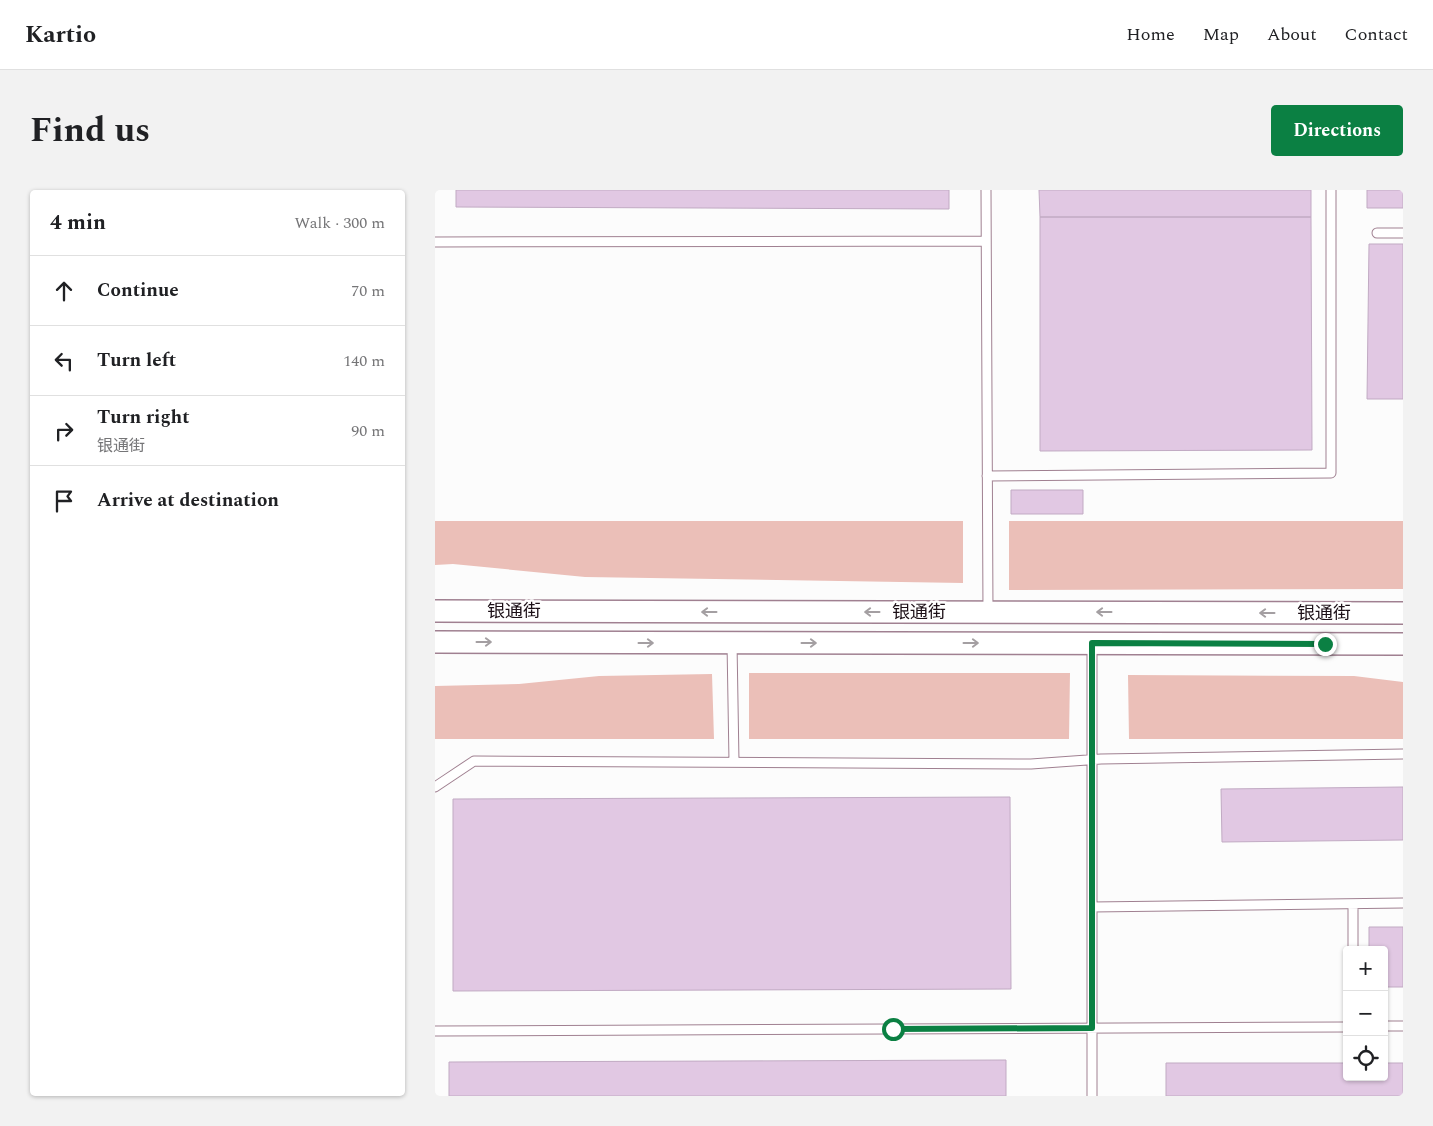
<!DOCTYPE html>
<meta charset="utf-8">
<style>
:root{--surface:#fff;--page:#f2f2f2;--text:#202124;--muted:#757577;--line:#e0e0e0;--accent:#0b8043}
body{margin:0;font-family:Spectral,"Noto Sans SC",serif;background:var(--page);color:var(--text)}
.controls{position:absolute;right:15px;bottom:15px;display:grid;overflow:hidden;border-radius:5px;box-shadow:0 1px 4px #0004}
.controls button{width:45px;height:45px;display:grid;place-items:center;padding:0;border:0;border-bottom:1px solid var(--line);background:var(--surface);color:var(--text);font:25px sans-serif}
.stop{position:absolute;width:15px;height:15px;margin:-11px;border:4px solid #0b8043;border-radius:50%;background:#fff}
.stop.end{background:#0b8043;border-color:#fff;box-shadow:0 1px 5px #0008}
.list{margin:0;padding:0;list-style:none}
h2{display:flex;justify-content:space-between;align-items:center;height:65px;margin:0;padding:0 20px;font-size:21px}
h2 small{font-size:16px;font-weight:400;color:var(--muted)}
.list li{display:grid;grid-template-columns:32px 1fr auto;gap:15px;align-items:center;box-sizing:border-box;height:70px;padding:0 20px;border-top:1px solid var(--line)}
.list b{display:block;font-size:19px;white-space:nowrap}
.list p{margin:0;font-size:16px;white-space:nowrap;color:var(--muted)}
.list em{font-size:16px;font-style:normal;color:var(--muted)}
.icon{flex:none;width:28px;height:28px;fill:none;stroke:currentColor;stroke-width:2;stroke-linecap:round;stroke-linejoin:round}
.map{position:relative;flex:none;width:968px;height:906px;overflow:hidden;border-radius:5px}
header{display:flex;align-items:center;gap:30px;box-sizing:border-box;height:70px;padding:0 25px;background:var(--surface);border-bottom:1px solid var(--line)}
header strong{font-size:24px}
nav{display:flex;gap:28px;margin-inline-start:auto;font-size:18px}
.intro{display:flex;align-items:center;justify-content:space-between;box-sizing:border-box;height:120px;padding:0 30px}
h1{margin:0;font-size:35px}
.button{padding:12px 22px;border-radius:5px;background:var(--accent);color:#fff;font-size:18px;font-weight:700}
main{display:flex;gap:30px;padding:0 30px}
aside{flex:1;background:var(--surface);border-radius:5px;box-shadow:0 1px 4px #0004}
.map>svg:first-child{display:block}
</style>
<header>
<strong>Kartio</strong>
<nav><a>Home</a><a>Map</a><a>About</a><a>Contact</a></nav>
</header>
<div class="intro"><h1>Find us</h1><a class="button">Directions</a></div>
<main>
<aside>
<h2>4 min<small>Walk · 300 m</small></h2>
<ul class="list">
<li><svg class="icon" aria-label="ahead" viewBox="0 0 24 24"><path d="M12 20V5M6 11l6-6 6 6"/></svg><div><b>Continue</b></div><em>70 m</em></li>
<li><svg class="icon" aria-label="left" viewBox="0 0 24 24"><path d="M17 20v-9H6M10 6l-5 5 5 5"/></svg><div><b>Turn left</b></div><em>140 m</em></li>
<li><svg class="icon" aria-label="right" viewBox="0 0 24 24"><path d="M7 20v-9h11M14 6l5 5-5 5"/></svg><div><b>Turn right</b><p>银通街</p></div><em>90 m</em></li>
<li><svg class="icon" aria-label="arrive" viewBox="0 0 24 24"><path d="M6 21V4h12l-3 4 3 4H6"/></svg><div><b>Arrive at destination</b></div></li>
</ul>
</aside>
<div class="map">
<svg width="968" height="906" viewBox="0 0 968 906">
<rect width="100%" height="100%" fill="#fcfcfc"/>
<path fill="#ebbfb8" d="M0,331H528V393L150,387L18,374L0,375Z
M574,331H968V399L574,400Z
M314,483H635L634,549H314Z
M277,484L279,549H0V496L84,494L164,486Z
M693,485L919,486L968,492V549H694Z"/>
<path fill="#e1c8e3" stroke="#c1aac3" d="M21,0H514V19L21,17Z
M604,0H876V27H605Z
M932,0H968V18H932Z
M605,27H876L877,260L605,261Z
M934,54H968V209H932Z
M576,300H648V324H576Z
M968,597V650L787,652L786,599Z
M575,607L576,799L18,801V609Z
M934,737H968V797H949V760H934Z
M571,870V906H14V872Z
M731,873H912V887H949V873H968V906H731Z"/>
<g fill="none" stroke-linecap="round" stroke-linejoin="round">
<g stroke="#a08091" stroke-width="11">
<path id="service" d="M551,0L553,422
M942,43H968
M0,52L551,51
M552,286L896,283V0
M297,453L299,572
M657,454V906
M0,597L39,571L596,574L666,569L968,564
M918,714V760
M657,717L968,713
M949,836H968
M0,841L912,837"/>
</g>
<g stroke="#a08091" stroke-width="24">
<path id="tertiary" d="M0,421L968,423
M0,452L968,454"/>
</g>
<use href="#service" stroke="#fff" stroke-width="9"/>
<use href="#tertiary" stroke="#fff" stroke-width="21"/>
</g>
<defs><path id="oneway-shaft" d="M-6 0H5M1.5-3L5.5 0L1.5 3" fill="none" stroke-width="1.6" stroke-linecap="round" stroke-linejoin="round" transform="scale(1.25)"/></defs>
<g stroke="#a49fa2">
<use href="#oneway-shaft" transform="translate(274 422) rotate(-180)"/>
<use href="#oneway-shaft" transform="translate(437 422) rotate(-180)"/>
<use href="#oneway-shaft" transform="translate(669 422) rotate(-180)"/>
<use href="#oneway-shaft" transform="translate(832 423) rotate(-180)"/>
<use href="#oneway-shaft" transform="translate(49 452)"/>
<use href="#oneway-shaft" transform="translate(211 453)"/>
<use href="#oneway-shaft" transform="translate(374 453)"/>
<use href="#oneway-shaft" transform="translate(536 453)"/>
</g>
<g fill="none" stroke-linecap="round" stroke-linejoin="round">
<path stroke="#0b8043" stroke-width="6" d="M458,839L657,838V453L890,454"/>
</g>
<g text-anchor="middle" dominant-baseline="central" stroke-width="5" stroke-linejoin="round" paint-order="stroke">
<g font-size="18" fill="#1c1017" stroke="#fff">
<text x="79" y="421">银通街</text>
<text x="484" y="422">银通街</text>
<text x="889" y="423">银通街</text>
</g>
</g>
</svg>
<div class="controls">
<button>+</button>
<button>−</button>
<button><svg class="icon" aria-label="locate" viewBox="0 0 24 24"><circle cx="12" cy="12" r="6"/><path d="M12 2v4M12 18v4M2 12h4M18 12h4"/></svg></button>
</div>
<div class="stop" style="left:458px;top:839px"></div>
<div class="stop end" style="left:890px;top:454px"></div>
</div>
</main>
